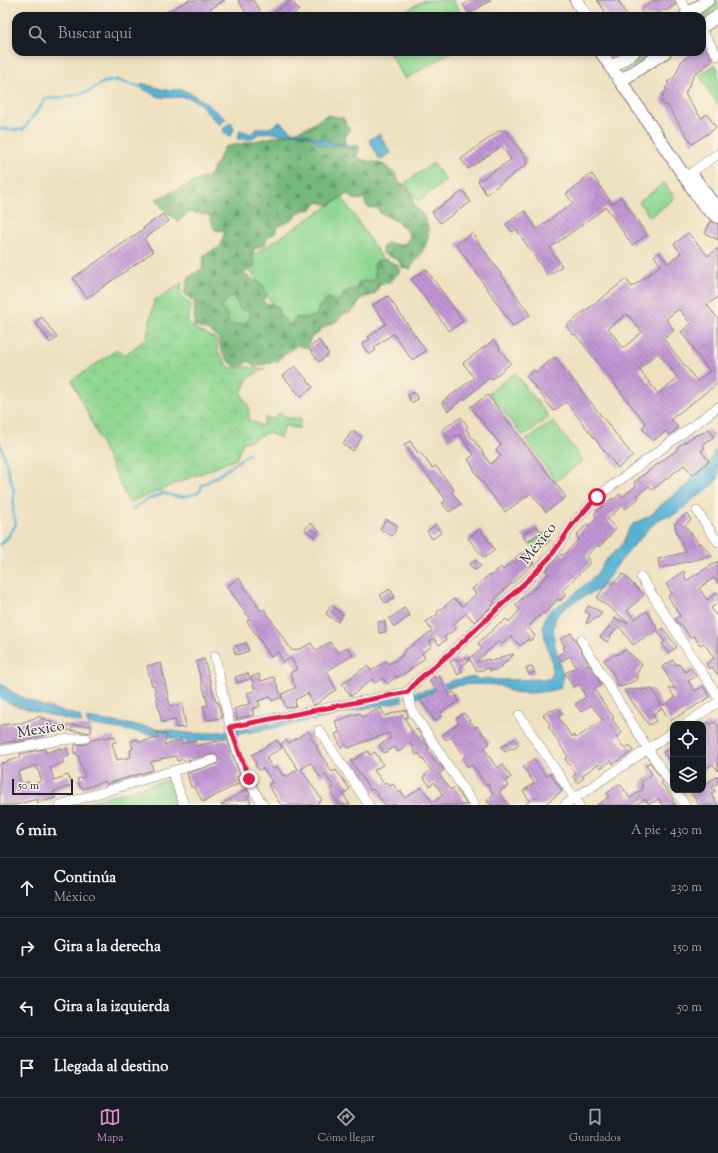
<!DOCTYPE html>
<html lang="es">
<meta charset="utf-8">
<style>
:root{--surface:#171b24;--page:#20242c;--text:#f1f3f6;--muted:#9ea1a6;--line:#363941;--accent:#d690ce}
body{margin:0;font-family:"Sorts Mill Goudy",serif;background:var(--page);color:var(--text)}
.controls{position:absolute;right:12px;bottom:12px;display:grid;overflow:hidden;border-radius:8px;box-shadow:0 2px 6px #0003}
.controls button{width:36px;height:36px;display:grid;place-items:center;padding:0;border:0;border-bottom:1px solid var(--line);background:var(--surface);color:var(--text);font:20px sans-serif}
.scale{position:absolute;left:12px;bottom:10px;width:61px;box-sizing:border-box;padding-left:4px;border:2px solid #22223b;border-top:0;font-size:11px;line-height:14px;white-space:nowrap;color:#22223b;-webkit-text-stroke:3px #fcf5e5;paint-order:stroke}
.stop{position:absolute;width:12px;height:12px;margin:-9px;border:3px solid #e11d48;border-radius:50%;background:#fff}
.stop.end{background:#e11d48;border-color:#fff;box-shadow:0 1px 4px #0008}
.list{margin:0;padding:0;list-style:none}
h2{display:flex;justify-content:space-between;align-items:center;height:52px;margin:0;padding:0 16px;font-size:17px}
h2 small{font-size:13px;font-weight:400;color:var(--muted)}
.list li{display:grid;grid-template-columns:26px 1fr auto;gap:12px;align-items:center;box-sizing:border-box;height:60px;padding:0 16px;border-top:1px solid var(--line)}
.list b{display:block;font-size:15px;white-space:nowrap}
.list p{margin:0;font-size:13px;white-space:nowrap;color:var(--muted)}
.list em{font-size:13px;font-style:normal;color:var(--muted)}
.icon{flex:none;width:22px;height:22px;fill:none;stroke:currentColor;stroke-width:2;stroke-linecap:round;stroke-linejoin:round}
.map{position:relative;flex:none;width:718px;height:805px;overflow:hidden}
.search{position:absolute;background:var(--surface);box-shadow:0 2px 6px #0003;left:12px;right:12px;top:12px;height:44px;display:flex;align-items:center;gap:10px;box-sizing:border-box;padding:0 14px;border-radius:12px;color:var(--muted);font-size:15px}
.sheet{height:292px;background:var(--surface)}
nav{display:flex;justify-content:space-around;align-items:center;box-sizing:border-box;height:56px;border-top:1px solid var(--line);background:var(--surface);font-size:11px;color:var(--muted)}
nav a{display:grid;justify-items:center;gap:2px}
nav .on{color:var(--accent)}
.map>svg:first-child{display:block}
</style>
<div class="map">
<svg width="718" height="805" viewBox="0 0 718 805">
<defs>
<pattern id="forest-firs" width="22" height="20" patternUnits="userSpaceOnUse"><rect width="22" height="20" fill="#74b87c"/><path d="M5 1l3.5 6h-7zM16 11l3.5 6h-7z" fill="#5f9567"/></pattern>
<pattern id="park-crowns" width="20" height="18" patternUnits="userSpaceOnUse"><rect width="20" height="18" fill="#90d792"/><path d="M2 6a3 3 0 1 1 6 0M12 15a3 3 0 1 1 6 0" fill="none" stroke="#7cb87f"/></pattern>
<pattern id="building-back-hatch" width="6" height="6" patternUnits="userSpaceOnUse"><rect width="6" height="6" fill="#c095d4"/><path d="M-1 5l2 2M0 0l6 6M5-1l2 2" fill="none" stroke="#9c79ad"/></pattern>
</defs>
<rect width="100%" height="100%" fill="#fcf5e5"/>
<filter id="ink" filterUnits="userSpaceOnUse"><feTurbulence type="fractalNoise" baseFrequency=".025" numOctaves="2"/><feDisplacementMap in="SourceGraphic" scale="8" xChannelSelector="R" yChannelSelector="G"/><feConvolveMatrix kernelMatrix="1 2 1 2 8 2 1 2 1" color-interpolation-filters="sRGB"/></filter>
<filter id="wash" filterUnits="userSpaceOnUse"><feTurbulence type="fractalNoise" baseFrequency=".012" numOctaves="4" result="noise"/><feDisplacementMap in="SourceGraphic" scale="16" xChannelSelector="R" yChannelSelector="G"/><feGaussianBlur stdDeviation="0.9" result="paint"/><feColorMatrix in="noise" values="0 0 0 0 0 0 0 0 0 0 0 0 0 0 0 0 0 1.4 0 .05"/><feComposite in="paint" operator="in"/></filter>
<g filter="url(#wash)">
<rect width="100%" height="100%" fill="#eee1c0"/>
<path fill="#90d792" stroke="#597c66" d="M424,0H453L462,16H397Z
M389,52H452L405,79Z
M715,65L718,69V105L699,75Z
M433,163L446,181L418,201L405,183Z
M664,183L675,198L650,217L639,202Z
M342,197L389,269L291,332L244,261Z
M515,373L549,417L523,436L489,393Z
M553,421L583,461L556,481L526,440Z
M545,532L552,541L537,552L531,543Z
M169,780L178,805H77Z"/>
<path fill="url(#forest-firs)" stroke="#4b6d5c" d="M327,115L343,118L350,130L344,138L346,149L359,147L357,157C365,162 373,161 382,164C387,166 389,171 395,173L399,182C405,184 409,189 412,195C413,197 413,201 414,204C417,209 422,213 425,219C435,241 421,252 410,269L403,268L398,260L384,254L382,249L386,243L400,245L407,242L410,237C404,224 393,219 380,213L378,208H371L366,205L364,198C357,201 353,200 347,194L329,205L319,202L312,209L303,210L288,222L278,226L275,233L268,237L265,244L254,249L252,256L255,265L243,274L263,285L267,295L263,301L266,304H272L278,307L279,314L288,322L287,329L296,317L301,318L316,316L319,306L324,303L327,298L334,301L341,300L342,294C347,290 350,289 356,290L359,282L371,280L375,278L374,265L377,261L386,259L398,266L401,271L388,283L380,284L375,294L360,299L357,306L350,313H344C336,325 333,321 323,328C318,331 317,335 311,337L307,348L297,345C290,352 283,354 277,362C268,361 263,366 254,366L252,363L248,361L244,365L235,366C221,356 222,353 218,337L209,331L194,326L195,303L184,293L189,277L202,269L204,255L220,247L225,231L215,230L209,215L189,212L178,222L163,209L156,199L210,175L225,147L289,134L310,126Z"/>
<path fill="url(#park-crowns)" stroke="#597c66" d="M717,0H718V11L703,19H702V16H699V14L701,11Z
M641,52H659L631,67L630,64L631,59Z
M182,283L180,294L192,306L187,321L195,329L216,339L219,354L230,368L246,367L265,369L248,378L241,393L249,408V420L263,426L265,418L275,419L279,413L288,418H301L299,428L284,426L280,438L268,432L250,441L243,442L236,459L129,503L72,380L117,350L125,355L147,338L154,301Z
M234,297L240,309L251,312C247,326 243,324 230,324L227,314L221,307L228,299Z"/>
<path fill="#57b2d5" stroke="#3c6a88" d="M141,83L164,90H183L194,95L226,119L220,125C210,118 204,104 192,99C182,95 170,99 160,97C154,95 148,91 143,89Z
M231,122L234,130L230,136L225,134L223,129Z
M279,122L282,123L293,132L304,133L320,139L327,140L333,144L338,143L351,146H359V147L354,148L341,145L329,146L321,145L309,136L295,133L279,134L267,132L258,134L251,139H237L240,130L251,134L258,128H270Z
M379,134L391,153L380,160L369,140Z
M718,449V479L705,492L693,499L686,506L678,512L670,517L666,516L659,519L648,529L618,564L600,589L575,601L561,611L556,617L553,630L555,646L563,675V680L560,688C549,692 522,695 511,691C507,691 506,688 503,687C497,684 487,684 481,684C457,683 437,690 415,699L413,693L430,689L454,680L475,677L480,680L486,678L496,680L550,679L552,675V660L547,647L543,627L545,618L550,611L570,598L596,575L605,561L623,543L629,528L633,524L653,514L657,508L688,484L694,475L710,462L714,451Z
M0,683C22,702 53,709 80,716L82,723L34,711L14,705L0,698Z
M402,696V701L339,714L312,722L309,716Z
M305,717L308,722L235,735L232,730L261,726Z
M86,718L194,734L229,731L230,736L191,742L150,734L88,724Z"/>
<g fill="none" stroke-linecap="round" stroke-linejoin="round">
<path stroke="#57b2d5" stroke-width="2.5" d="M196,99H200L209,106
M0,129L23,130L46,99L72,96L90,91L102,83L116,80L144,88
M0,442L14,491L13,512L16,524L9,536L0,545
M133,509L145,501L164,493C177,498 187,498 200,491L202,485C219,477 233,464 249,454"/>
</g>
<g id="blocks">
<path fill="url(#building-back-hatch)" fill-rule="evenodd" d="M189,0H225L199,16H160Z
M238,0H253L263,16H248Z
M291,0L299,10L291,16H269Z
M470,0H491L469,14L463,5Z
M597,0H618L627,16H608Z
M655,0H674L676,4L666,11L664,9L655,16H645L640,10Z
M702,44L713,61L695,73L685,94L701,118L707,114L716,128L692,144L667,105L665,106L660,99L663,97L662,94L667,90L665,88L669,85L667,82L674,78L682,60L695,52H702Z
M500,130L506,131L527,159L526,165L486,194L478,181L511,160L502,146L468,169L461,159Z
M592,174L612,204L621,197L647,235L632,245L606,207L550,248L562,266L548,276L516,229L512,232L506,224L525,211L537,229L573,203L566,194L583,181L582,180Z
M463,191L471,202L440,223L432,212Z
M163,214L169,221L144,239L153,252L87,298L73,278L144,229L143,228Z
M711,221L718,224V240L705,233Z
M472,233L530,315L513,326L456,244Z
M688,233L708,256L718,248V297L707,305L718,319V383L671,419L678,428L669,435L666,431L653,441L642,428L646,424L575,334L573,335L566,326L626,279L632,287L661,265L654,256L659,252L668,263L681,253L674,244ZM679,309L691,324L681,332L694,348L692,349L710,371L697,381L664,339L674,330L666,319ZM627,314L642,332L623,348L608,328ZM658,353L678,378L658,394L639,369Z
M426,269L463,321L449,331L411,279Z
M388,296L426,351L412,360L393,334L374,347L376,350L369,355L362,344L370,339L368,337L386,324L373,305Z
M42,317L57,338L50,343L35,322Z
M319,340L329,354L319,362L309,348Z
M494,340L500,348L499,349L511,363L491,380L489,378L464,400L463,399L448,411L442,402L474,378L463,363Z
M555,357L633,456L618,468L566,402L554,411L526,376L534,370L536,372Z
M295,366L313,387L301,397L283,376Z
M414,392L418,399L411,403L408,395Z
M488,395L566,497L546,512L531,493L505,512L477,475L468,459L474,455L459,434L449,440L442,430L461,417L468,427L466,429L482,451L490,464L501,456L496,450L501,445L470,407Z
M709,429L714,437L703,444L705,448L701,451L709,461L693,475L684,465L652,490L649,486L637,495L639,498L626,509L623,505L607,519L616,529L599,547L597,545L586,557L591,562L562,591L566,595L560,601L558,599L545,613L543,612L528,627L535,636L530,641L528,639L524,644L523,643L520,646L511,636L502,644L499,641L476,662L489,659V661L501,659V657L514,654L499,669L490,671L489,668L477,671L469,658L482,649L478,643L500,623L501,624L506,619L509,622L520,610L515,605L528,593L529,594L549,574L545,571L561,554L563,556L579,539L576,536L587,524L589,526L597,518L594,514L612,498L613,500L620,494L622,497L636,486L634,482L678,449L677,447L696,435L697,436Z
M352,431L362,437L353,451L343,444Z
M410,441L418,453L420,452L432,468L436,466L454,490L452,492L461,504L449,512L442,503L446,500L404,445Z
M687,513L691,520L685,525L699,544L701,543L712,556L660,568L658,559L686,552L681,543L682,542L677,535L675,524Z
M386,519L398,526L392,536L380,529Z
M310,523L319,530L314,537L305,530Z
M436,525L441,533L432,539L427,531Z
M536,526L541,532L527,542L522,535Z
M480,529L495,550L484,558L468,538Z
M525,553L534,563L517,579L496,597L497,598L493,601L495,603L474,622L466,613L453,625L456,629L444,637L446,640L439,645L434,638L430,641L432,646L422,653L425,658L411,669L397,678V676L387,684L383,678L375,683L372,679L351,696L342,684L367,666L371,671L386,661L389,664L402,656L401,655L404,653L403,652L432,631L426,622L438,614L437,612L454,599L463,606L476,594L472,589L478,584L489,575L491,576L501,567L503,570L513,561L515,563Z
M476,560L481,566L476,570H474L469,564Z
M718,561V584L714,578L699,588L707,600L718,592V603L711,608L718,618V675L712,667L709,669L706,664L714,658L704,643L700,645L694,636L690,638L682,625L680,626L675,619L680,616L668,596L672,593L666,584L684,571L686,581Z
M623,574L644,595L627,611L635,619L647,611L658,630L650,636L649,634L633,645L619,626L610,636L611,637L607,642L600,637L615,620L614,618L627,623L628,622L597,598L608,581L612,584Z
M239,578L261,611L264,609L292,651L302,648L311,643L316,651L330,642L338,653L347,647L353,655L327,671L336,690L329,694L318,703L313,705L308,693L295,700L296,706L286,708L281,695L296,687L292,681L294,680L290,673L297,669L291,658L283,662L278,652L271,657L247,621L250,619L227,586Z
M390,589L395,597L385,603L380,595Z
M331,605L343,614L338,622L326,614Z
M588,606L602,612L600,616L586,624L590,614L585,612Z
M404,608L410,616L394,627L389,619Z
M385,621L386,632L379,633L378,622Z
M663,628L677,647L668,653L662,644L665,642L658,632Z
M571,633L588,663L587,665L588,666L590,665L602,685L594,689L614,718L612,719L622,733L616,737L625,749L630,745L633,751L613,764L611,761L601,768L598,764L582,776L584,778L577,783L573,776L576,774L565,759L568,757L548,726L550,724L543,715L551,710L552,711L558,708L563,714L558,717L572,737L574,735L576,738L603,720L591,705L581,712L575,704L586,697L579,684L573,687L565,673L576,667L570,656L561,661L558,655L565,651L563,647L565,646L560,639Z
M246,643L249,651L236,655L233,647Z
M625,650L642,664L637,673L638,679L622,687V686L618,687L613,675L604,660L615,654L616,655Z
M465,656L469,661L460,667L463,671L458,675L450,662L456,658L458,661Z
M204,659L216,702H218L222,718L207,720L203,706L208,705L196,662Z
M673,660L676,665L679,664L685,672L691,668L696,676L688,681L695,691L703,686L710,697L670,721L662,708L652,715L656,721L649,725L624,690L652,689L662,706L675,698L669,688H675L662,667Z
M161,663L170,706L182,704L186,727L176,728L175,720L162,722L157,700L154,685L152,686L147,666Z
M532,667L535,672L529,675L526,668Z
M248,673L250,679L237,683L235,677Z
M259,674L261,681L274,677L282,697L272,701L270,697L258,701L260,706L252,709L254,715L237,719L234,709L251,703L247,693L255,691L251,677Z
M434,676L435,678L439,676L449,695L454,692L459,701L440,713L442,716L435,721L420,699L437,690L429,681Z
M381,708L385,716L400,711V712L406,710L408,717L405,718L412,732L417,729L429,748L427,750L439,765L440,764L444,770L439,774L450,790L455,787L467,805H385L373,789L371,791L351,761L368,751L370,755L375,752L383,765L374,770L384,784L386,782L390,786L393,784L399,793L401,791L405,798L421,787L433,802L443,795L434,782L430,786L423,777L431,770L419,754L416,755L411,744L398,752L395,747L384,753L379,745L391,738L388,733L348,748L347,745L341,747L335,734L340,732L335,721L360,713L362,717Z
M464,713L475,728L477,726L490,743L484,748L487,753L497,768L502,764L511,777L505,781L508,786L499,792L509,805H490L487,801L493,794L488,784L486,785L472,765L468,767L462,759L465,757L451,737L446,740L442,735L459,723L456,718Z
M40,716L42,720L46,718L48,721L51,720L54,729L42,733L43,735L32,739L16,742L15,741L0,744V725L21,723Z
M708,722L710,725L715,722L718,726V771L713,764L703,770V725Z
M61,724L63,730L57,732L55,726Z
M68,725L91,726V733L67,730Z
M308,731L312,736L310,737L317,747H316L332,772L336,770L350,789L343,794L350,805H339L330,790L334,787L325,774L320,777L311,763L301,769L322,800L315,805H281L268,785L272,782L263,768L259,770L255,764L256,763L252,755L277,740L282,748L266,757L273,769L277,766L283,776L284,775L286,777L298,769L281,744L286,740L289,743Z
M157,732L167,735L164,745L181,740L182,744L195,740L196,746L227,739L240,775L236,777L240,783L203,802L194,787H191L187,773L217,764L219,758L215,754H212L184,761V759L177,761L176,756L160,759L161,760L151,762L153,770L106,784L105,781L83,789L82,786L80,787L77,779L85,777L77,753L74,754L75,745L87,744L92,740L114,736L116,742L112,743L117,760L131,757L130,750L133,749L131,741L138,739L139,742L158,738Z
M514,739L519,745L513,749L512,748L505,752L501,747Z
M673,746V767L663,752Z
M60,748L61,750L67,748L69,756L62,758L64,762L50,768L54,780L68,775L72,785L53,792L55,798L38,803L37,799L16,805H0V764L21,757L20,754L45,749L46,753ZM36,765L42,781L30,785L29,782L22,784L18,772Z
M534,759L546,776L550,773L562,791L544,805H524L530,801L523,791L534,783L523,767Z
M650,762L663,782L661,783L673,799L672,800L676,805H662L659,799L649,804L645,799L636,805H597L609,797L607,793L620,784L630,798L643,789L641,786L643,785L641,782L652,774L646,765Z
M718,776V783L712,787L715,791L711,794L718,805H699L691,793L696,790H703V785Z
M247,789L250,795L247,796L251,802L247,805H221Z"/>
</g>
</g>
<g filter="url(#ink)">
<use href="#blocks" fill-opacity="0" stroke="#88827e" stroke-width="1"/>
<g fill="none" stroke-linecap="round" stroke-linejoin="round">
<g stroke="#88827e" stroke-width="10">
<path id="street" d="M680,0L691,16
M702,32L718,56
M685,177L718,154
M697,511L718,542
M641,577L718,697
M581,640L648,749L673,787
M215,656C226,706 233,762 263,805
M408,692L417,681L454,650L532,576L550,557L561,542L572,525L597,497L718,407
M408,692L410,703L413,712L474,805
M519,715L579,805
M686,724L718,702
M230,727L408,692
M319,730L369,805
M0,751L61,740L86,738
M172,771L184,805
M675,790L685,805
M60,805L172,771L213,760
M565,805L673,732"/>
</g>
<g stroke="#88827e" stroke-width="14">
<path id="secondary" d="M576,0L586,16
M685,16L708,0
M702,27L718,16
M601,52L705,207L718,217
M611,68L634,52
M620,81L665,52
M692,175L711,201L718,206"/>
</g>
<use href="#street" stroke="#fff" stroke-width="9"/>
<use href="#secondary" stroke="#fff" stroke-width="12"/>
</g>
</g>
<g fill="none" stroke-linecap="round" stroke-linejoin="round" filter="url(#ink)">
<path stroke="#e11d48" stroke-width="5" d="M249,779L230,727L408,692L417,681L454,650L532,576L550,557L561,542L572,525L597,497"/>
</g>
<g text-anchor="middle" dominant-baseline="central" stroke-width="3" stroke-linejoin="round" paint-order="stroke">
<g font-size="15" fill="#22223b" stroke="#fcf5e5">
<text transform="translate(539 544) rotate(-52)">México</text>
<text transform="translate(41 730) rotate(-9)">Mexico</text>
</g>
</g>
</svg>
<div class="controls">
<button><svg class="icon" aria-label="locate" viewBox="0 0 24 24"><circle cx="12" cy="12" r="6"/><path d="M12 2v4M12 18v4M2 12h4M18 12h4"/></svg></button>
<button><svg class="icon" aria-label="layers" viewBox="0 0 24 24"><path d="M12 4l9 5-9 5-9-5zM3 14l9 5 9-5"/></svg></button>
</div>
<div class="scale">50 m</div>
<div class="stop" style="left:597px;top:497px"></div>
<div class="stop end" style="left:249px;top:779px"></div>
<div class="search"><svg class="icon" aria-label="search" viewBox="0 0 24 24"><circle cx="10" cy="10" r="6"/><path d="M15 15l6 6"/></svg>Buscar aquí</div>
</div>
<section class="sheet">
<h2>6 min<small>A pie · 430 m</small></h2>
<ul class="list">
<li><svg class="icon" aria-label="ahead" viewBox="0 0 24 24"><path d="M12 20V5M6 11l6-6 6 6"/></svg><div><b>Continúa</b><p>México</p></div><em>230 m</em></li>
<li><svg class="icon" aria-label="right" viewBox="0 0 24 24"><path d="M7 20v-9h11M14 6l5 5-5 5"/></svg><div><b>Gira a la derecha</b></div><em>150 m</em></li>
<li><svg class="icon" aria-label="left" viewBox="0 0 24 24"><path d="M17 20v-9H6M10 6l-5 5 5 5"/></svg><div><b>Gira a la izquierda</b></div><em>50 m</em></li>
<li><svg class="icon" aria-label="arrive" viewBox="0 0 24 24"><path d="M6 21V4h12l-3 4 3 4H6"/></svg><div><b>Llegada al destino</b></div></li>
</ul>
</section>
<nav>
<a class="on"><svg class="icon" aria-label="map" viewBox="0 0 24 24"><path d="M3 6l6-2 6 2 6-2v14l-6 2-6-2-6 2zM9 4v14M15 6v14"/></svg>Mapa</a>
<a><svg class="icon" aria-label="directions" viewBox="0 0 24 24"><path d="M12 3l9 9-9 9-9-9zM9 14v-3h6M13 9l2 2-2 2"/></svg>Cómo llegar</a>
<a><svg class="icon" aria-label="saved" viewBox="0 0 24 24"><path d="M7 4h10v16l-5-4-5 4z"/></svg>Guardados</a>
</nav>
